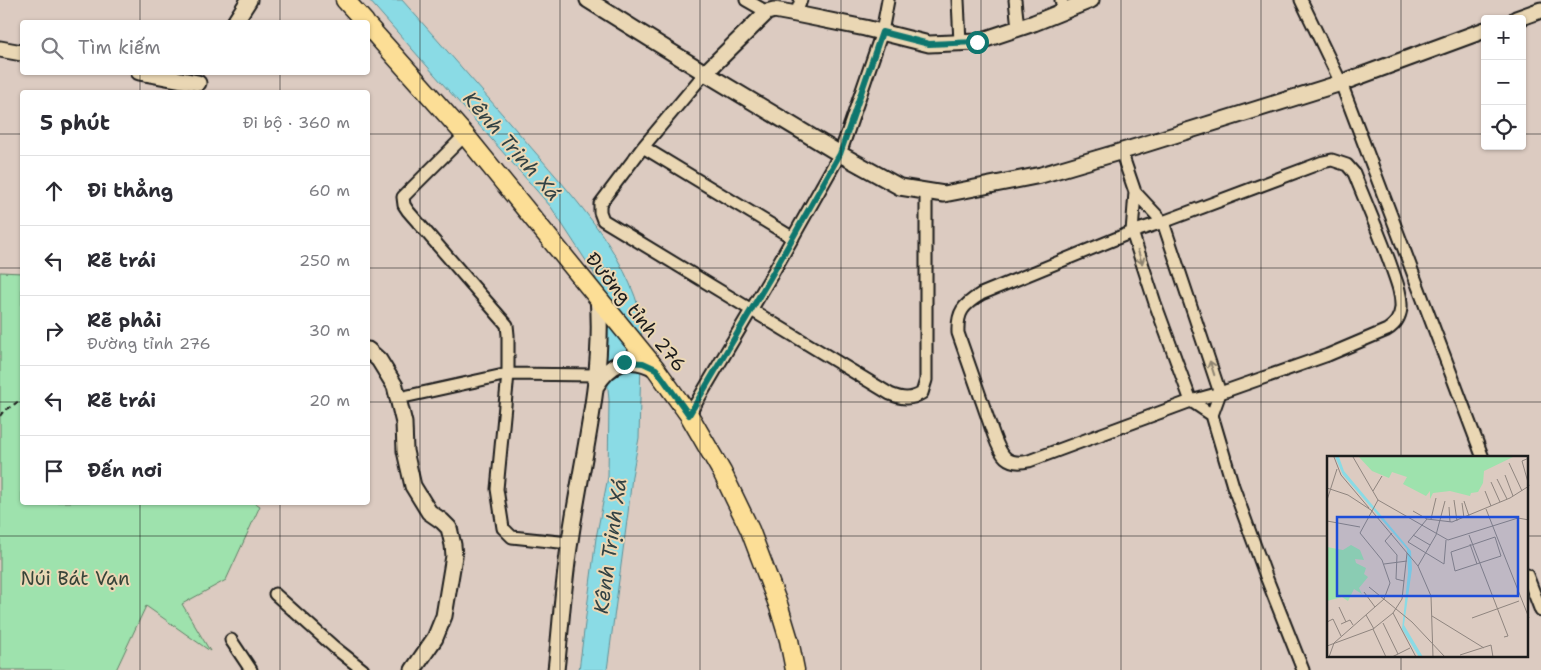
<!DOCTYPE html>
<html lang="vi">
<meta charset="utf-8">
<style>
:root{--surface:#fff;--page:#f7f7f7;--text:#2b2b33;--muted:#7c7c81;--line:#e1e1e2}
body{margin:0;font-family:"Shantell Sans",sans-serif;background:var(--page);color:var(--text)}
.controls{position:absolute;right:15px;top:15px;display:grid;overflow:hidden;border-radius:5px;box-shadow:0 1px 4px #0004}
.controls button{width:45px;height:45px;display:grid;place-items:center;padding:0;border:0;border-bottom:1px solid var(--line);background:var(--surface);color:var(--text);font:25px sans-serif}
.stop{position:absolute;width:15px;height:15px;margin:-11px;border:4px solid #0f766e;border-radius:50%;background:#fff}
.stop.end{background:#0f766e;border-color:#fff;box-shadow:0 1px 5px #0008}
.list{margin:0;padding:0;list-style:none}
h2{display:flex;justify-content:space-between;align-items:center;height:65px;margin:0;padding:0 20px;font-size:21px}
h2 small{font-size:16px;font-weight:400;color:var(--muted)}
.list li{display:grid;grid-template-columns:32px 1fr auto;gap:15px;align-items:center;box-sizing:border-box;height:70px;padding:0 20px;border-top:1px solid var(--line)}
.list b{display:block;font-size:19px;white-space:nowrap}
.list p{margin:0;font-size:16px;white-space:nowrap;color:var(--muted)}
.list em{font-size:16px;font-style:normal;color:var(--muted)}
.icon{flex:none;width:28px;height:28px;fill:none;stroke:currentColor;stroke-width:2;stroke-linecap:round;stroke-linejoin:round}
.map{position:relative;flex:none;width:1541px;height:670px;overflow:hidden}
.search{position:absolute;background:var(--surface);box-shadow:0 1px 4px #0004;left:20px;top:20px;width:350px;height:55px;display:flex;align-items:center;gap:12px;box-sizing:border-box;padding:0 18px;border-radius:5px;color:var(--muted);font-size:19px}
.panel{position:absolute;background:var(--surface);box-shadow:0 1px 4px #0004;left:20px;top:90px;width:350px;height:415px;border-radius:5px}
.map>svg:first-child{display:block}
</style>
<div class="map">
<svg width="1541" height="670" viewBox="0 0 1541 670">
<rect width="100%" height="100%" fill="#dccbc1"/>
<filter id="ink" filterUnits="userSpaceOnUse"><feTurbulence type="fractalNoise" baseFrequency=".02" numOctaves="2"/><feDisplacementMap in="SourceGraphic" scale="10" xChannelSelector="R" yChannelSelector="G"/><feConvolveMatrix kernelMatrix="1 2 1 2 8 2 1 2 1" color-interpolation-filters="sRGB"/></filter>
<g filter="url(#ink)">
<path fill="#9ee2ad" stroke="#5d7f64" d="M0,272L22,273V502H254L260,506L226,580L182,604L210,651L146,606L116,670H0Z"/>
<path fill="#8adbe5" stroke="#5e8f95" d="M369,0H402C443,46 483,92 523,138C567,190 629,253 642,322L639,438L632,476L628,513L607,670H579L596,538L608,477L609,400L602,320L596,279L594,273L551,207Z"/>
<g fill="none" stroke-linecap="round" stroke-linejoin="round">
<g stroke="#1c1c1c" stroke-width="15">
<path id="street" d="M746,0L767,12
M958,0L960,43
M1015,0L1018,28
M1061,0L1064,11
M1301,0L1341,83L1483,458
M796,14L801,0
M705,73L643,147L600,204V212L603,220L890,394C902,399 911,400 922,393L926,380V191
M465,135L403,197L404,205L408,211L507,325L508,335V374L497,489L503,528L512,537L569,543
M643,147L793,238
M1121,151L1135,192L1163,222L1220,393L1212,415L1233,486L1267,579L1303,670
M1332,160L1347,165L1354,173C1366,203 1379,233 1390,263C1395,278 1402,293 1401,308C1400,318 1395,325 1387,330L1328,355L1220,393L1191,401L1029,461C1006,466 1001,455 994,436L958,333C957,312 963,305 981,294L1132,232L1163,222L1323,162Z
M1135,192L1132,232L1155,303L1191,401L1212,415
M399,398L508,374L597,375
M689,415L770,278L840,154L882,32L888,0
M1527,575L1541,611
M275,594L334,647L363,670
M231,640L251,670"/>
</g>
<g stroke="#1c1c1c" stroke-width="19">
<path id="secondary" d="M588,0L705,73L840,154L900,187L944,194L1041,175L1136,147L1341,83L1485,30
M1516,19L1541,10
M235,22L249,0
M0,49L22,53
M139,72L198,83
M705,73L767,12L774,10L796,14L865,28L929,44L977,42L1034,23L1091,0
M368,350L379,360L395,386L404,423L405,451L413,486L429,512L442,521L449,528L453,545L454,556L444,616L435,638L413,670
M596,386C611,362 630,354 656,369
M556,670C561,627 563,584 570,541C581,461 605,378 598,297"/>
</g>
<g stroke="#1c1c1c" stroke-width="21">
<path id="primary" d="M345,0L365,22
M368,26L465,135L656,369L689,415L722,472L750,530L779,607L789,640L795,670"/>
</g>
<path stroke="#1c1c1c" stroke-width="2" stroke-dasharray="5 4" stroke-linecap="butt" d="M0,416L3,412L22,399"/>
<use href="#street" stroke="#ead7b4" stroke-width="11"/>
<use href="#secondary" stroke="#ead7b4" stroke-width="15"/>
<use href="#primary" stroke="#fcde96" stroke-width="18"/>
</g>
<defs><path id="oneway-shaft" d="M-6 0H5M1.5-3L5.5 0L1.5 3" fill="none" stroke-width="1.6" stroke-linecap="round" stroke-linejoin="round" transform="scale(1.25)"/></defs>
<g stroke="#8d8370">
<use href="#oneway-shaft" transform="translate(1140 257) rotate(72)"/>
<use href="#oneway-shaft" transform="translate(1212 368) rotate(-108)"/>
</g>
</g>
<g fill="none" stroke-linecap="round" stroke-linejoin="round" filter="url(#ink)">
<path stroke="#0f766e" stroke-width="6" d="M624,362L643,363L656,369L689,415L770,278L840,154L882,32L929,44L977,42"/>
</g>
<path fill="none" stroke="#1c1c1c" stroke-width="1" stroke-opacity="0.55" d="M140,0V22M280,0V22M420,0V670M560,0V670M700,0V670M841,0V670M981,0V670M1121,0V670M1261,0V670M1401,0V458M140,72V92M280,72V92M0,134H22M368,134H1485M1522,134H1541M0,268H22M368,268H1541M0,402H22M368,402H1541M140,502V670M280,502V670M0,536H1328M1527,536H1541M1401,656V670"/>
<g text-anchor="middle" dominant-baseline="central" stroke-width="4" stroke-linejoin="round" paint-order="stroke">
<g font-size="19" fill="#1c1c1c" stroke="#ead7b4">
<text transform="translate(636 312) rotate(51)">Đường tỉnh 276</text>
</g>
<g font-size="19" fill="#364439" stroke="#ead7b4">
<text x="75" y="578">Núi Bát Vạn</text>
</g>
<g font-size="20" font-style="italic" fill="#324244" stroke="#ead7b4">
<text transform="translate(512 146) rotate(49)">Kênh Trịnh Xá</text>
<text transform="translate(610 546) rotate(-82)">Kênh Trịnh Xá</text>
</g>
</g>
<g transform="translate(1327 456)">
<rect width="201" height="201" fill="#dccbc1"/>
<path d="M32,1H186L157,15L156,27L151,36L144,37L143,40L123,35L106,37L103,43V35L99,40L76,28L80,21L65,16L62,22L45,15ZM24,89L33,94L37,104L28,103L29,107L39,112L37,118L41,121L32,132L35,138L27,133L21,145L15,141L0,145V91L16,94Z" fill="#9ee2ad"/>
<path d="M8,1H12L17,15L84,95L85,113L77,169L96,201H92L75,173L81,117L80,93L16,19Z" fill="#8adbe5"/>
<path fill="none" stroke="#8f857f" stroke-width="1" d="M7,1L14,19L42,52M202,2L195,5L202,30M182,7L195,35M178,19L186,40M170,23L180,43M164,26L173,46M0,32L21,39L44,54L91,110L104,140L106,201M46,35L55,20M158,35L164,50M0,44L10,13M51,44L121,84L191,62L202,64M127,44L130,65M137,45L142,60M135,47L137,62M122,51L123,66M159,53L202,162M86,55L100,63M104,63L109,42M0,65L33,71M65,77L58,85L70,99L69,123L77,125M86,79L103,89M142,79L181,180L177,181M168,81L174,100L128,115L124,96ZM119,84L117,108L81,86L100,63L125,66L183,42L202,30M143,88L150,108M57,108L80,105M91,110L109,79L118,45M42,131L85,166L118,201M37,136L48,151M12,151L19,166M66,157L89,201M39,159L47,173M105,160L157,192M145,162L192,145M0,166L6,163L14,180M56,167L71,198M14,168L23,164L26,169M46,173L59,201M0,190L46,173L66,157L75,143L80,97M133,199L164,189L166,201M2,201L7,187L57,143L63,127L55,104L33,77L51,44L26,1M65,201L83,192"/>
<path fill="#1d4ed8" fill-opacity="0.15" stroke="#1d4ed8" stroke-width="2.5" d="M10,61H191V140H10Z"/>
<rect width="201" height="201" fill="none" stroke="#1c1c1c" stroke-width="2.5"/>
</g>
</svg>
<div class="controls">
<button>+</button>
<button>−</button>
<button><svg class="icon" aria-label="locate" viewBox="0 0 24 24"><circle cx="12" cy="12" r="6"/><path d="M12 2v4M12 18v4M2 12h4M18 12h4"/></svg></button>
</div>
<div class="stop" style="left:977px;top:42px"></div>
<div class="stop end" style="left:624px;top:362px"></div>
<div class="search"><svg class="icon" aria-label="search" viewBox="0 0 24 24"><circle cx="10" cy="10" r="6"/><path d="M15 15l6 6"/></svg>Tìm kiếm</div>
<section class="panel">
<h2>5 phút<small>Đi bộ · 360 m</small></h2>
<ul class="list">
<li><svg class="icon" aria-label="ahead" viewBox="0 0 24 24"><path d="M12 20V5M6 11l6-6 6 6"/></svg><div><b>Đi thẳng</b></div><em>60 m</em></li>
<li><svg class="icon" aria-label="left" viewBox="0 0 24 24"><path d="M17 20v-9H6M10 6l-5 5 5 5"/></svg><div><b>Rẽ trái</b></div><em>250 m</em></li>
<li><svg class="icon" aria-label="right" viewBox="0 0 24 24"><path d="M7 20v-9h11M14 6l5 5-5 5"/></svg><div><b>Rẽ phải</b><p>Đường tỉnh 276</p></div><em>30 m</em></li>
<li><svg class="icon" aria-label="left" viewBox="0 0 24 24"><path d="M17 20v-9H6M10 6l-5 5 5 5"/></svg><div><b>Rẽ trái</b></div><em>20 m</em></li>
<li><svg class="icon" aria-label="arrive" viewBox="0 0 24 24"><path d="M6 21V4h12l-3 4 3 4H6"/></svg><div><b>Đến nơi</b></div></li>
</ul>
</section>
</div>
